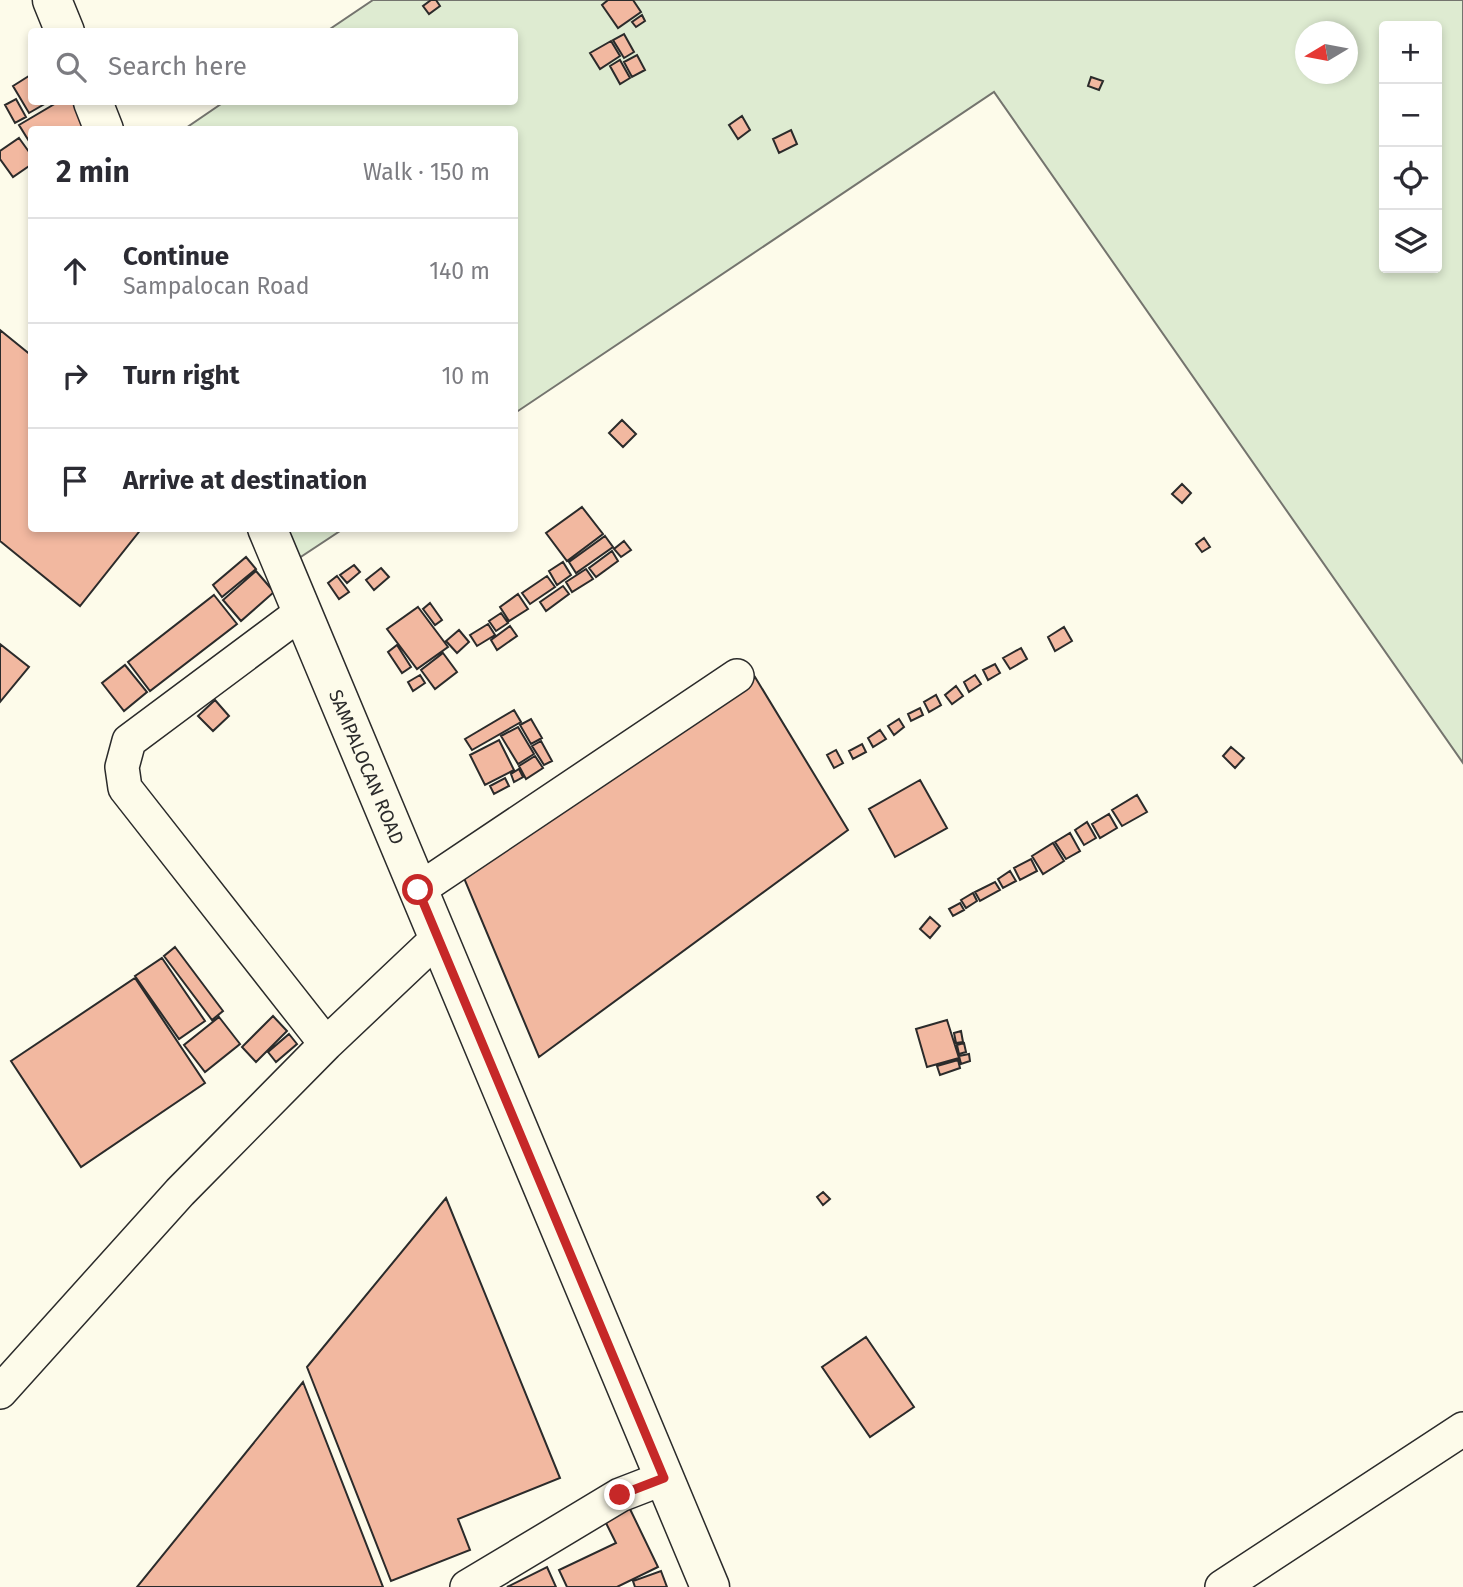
<!DOCTYPE html>
<meta charset="utf-8">
<style>
:root{--surface:#fff;--page:#f7f7f7;--text:#2b2b33;--muted:#7c7c81;--line:#e1e1e2}
body{margin:0;font-family:"Fira Sans",sans-serif;background:var(--page);color:var(--text)}
.controls{position:absolute;right:21px;top:21px;display:grid;overflow:hidden;border-radius:7px;box-shadow:0 4px 10px #0003}
.controls button{width:63px;height:63px;display:grid;place-items:center;padding:0;border:0;border-bottom:2px solid var(--line);background:var(--surface);color:var(--text);font:35px sans-serif}
.compass{position:absolute;left:1295px;top:21px;width:63px;height:63px;border-radius:50%;background:var(--surface);box-shadow:0 4px 10px #0003;rotate:260deg}
.stop{position:absolute;width:21px;height:21px;margin:-16px;border:5px solid #c62828;border-radius:50%;background:#fff}
.stop.end{background:#c62828;border-color:#fff;box-shadow:0 2px 7px #0008}
.list{margin:0;padding:0;list-style:none}
h2{display:flex;justify-content:space-between;align-items:center;height:91px;margin:0;padding:0 28px;font-size:30px}
h2 small{font-size:23px;font-weight:400;color:var(--muted)}
.list li{display:grid;grid-template-columns:46px 1fr auto;gap:21px;align-items:center;box-sizing:border-box;height:105px;padding:0 28px;border-top:2px solid var(--line)}
.list b{display:block;font-size:26px;white-space:nowrap}
.list p{margin:0;font-size:23px;white-space:nowrap;color:var(--muted)}
.list em{font-size:23px;font-style:normal;color:var(--muted)}
.icon{flex:none;width:38px;height:38px;fill:none;stroke:currentColor;stroke-width:2;stroke-linecap:round;stroke-linejoin:round}
.map{position:relative;flex:none;width:1463px;height:1587px;overflow:hidden}
.search{position:absolute;background:var(--surface);box-shadow:0 4px 10px #0003;left:28px;top:28px;width:490px;height:77px;display:flex;align-items:center;gap:18px;box-sizing:border-box;padding:0 24px;border-radius:7px;color:var(--muted);font-size:26px}
.panel{position:absolute;background:var(--surface);box-shadow:0 4px 10px #0003;left:28px;top:126px;width:490px;height:406px;border-radius:7px}
.map>svg:first-child{display:block}
</style>
<div class="map">
<svg width="1463" height="1587" viewBox="0 0 1463 1587">
<rect width="100%" height="100%" fill="#fdfbea"/>
<path fill="#deebd1" stroke="#74746e" stroke-width="2" fill-rule="evenodd" d="M373,0H1463V763L994,92L515,413L514,130H183L224,102H514V32L327,31ZM1384,26H1437V268H1384ZM1306,32H1348V74H1306Z
M271,529H343L287,566Z"/>
<path fill="#f2b8a0" stroke="#2b2b2b" stroke-width="2" d="M431,0H436L440,6L429,14L423,6Z
M608,0H633L641,12L618,28L602,5Z
M642,15L645,21L636,27L632,22Z
M624,34L634,52L624,58L613,40Z
M611,41L620,56L600,69L590,53Z
M637,55L645,70L632,77L624,62Z
M620,60L630,78L620,84L610,66Z
M32,74V102H48L29,113L13,86Z
M1091,77L1103,81L1099,90L1088,86Z
M16,99L26,117L15,123L5,105Z
M58,102H73L90,130H32V146L19,125Z
M742,116L750,130L738,139L729,125Z
M791,130L797,144L779,153L773,139Z
M19,138L32,156V164L13,177L0,159V151Z
M0,330L32,356V528H142L80,606L0,541Z
M622,420L636,434L623,447L609,433Z
M1182,484L1191,493L1182,503L1172,494Z
M582,507L603,534L567,561L546,533Z
M605,536L613,547L576,573L569,562Z
M1204,538L1210,547L1202,552L1196,544Z
M624,541L631,550L621,557L614,549Z
M612,551L618,561L596,577L589,568Z
M246,557L256,569L222,597L213,585Z
M563,562L571,575L557,585L549,571Z
M354,565L360,572L347,583L340,575Z
M381,568L389,577L374,590L366,580Z
M586,569L593,579L572,592L566,582Z
M256,571L274,592L241,621L223,600Z
M337,576L349,592L339,599L328,583Z
M547,576L555,587L530,604L522,593Z
M563,586L569,594L546,611L540,602Z
M518,594L528,609L509,621L500,607Z
M214,595L237,624L150,691L128,662Z
M430,603L442,620L435,625L423,609Z
M418,607L448,647L417,669L387,629Z
M501,613L508,623L496,631L489,621Z
M488,624L495,635L477,646L470,635Z
M510,626L517,636L497,650L491,640Z
M1064,627L1072,641L1055,651L1048,637Z
M459,630L469,642L457,653L446,641Z
M0,644L29,667L0,702Z
M397,645L411,667L402,673L388,652Z
M1021,648L1027,659L1010,669L1003,658Z
M443,653L457,672L435,689L421,670Z
M995,664L1000,673L988,680L983,670Z
M125,665L147,692L124,711L102,683Z
M420,675L425,683L413,691L408,682Z
M975,675L981,684L969,692L964,682Z
M755,677L848,830L539,1057L461,871Z
M956,686L963,696L952,704L945,695Z
M936,695L941,705L929,712L924,702Z
M215,700L229,716L213,731L198,716Z
M920,708L923,715L911,721L908,714Z
M514,710L521,722L472,750L465,739Z
M531,719L542,738L531,744L520,725Z
M899,719L904,727L894,735L888,726Z
M518,727L534,754L518,764L501,736Z
M880,730L886,739L873,747L868,738Z
M499,740L514,770L485,785L470,755Z
M541,741L552,761L544,765L532,746Z
M862,744L866,752L853,759L849,751Z
M1231,747L1244,758L1235,768L1223,756Z
M836,750L843,763L834,768L827,755Z
M535,756L543,768L526,779L519,766Z
M519,769L523,777L514,782L511,774Z
M505,778L509,786L494,794L490,786Z
M920,780L947,828L895,857L869,809Z
M1137,795L1147,812L1122,826L1112,810Z
M1109,814L1117,828L1100,838L1092,824Z
M1087,822L1096,838L1084,845L1075,830Z
M1070,833L1080,851L1066,859L1055,842Z
M1053,843L1064,861L1043,874L1032,856Z
M1031,859L1037,871L1020,880L1014,868Z
M1010,871L1016,881L1003,888L998,879Z
M995,882L1000,890L980,901L975,892Z
M973,893L977,901L966,908L961,900Z
M960,903L964,910L953,916L949,909Z
M930,917L940,926L930,938L920,929Z
M175,947L223,1011L212,1020L164,956Z
M162,958L205,1021L179,1039L135,976Z
M135,978L205,1083L81,1167L11,1061Z
M273,1016L287,1031L256,1062L242,1047Z
M219,1017L240,1044L205,1072L184,1045Z
M947,1020L959,1058L927,1067L916,1029Z
M961,1031L963,1042L956,1043L954,1033Z
M289,1034L297,1044L276,1062L268,1052Z
M964,1043L966,1052L959,1054L957,1045Z
M969,1054L970,1061L961,1064L959,1056Z
M958,1060L960,1068L940,1075L937,1066Z
M823,1192L830,1199L823,1205L817,1197Z
M446,1198L560,1478L458,1519L470,1550L391,1581L307,1367Z
M866,1337L914,1407L870,1437L822,1367Z
M303,1382L383,1587H137Z
M629,1507L658,1567L617,1587H567L559,1570L616,1543L604,1519Z
M547,1567L556,1587H507Z
M661,1571L667,1587H635L633,1581Z"/>
<g fill="none" stroke-linecap="round" stroke-linejoin="round">
<g stroke="#2b2b2b" stroke-width="36">
<path id="minor" d="M302,612L129,741L122,767L125,788L326,1044
M418,890L737,676
M0,1392L180,1192L326,1044L438,938
M467,1587L620,1495L664,1478
M1222,1587L1463,1429"/>
</g>
<g stroke="#2b2b2b" stroke-width="41">
<g id="major">
<path d="M52,0L65,32"/>
<path d="M93,102L104,130"/>
<path id="s1" d="M267,528L710,1587"/>
</g>
</g>
<use href="#minor" stroke="#fdfbea" stroke-width="33"/>
<use href="#major" stroke="#fdfbea" stroke-width="38"/>
</g>
<g fill="none" stroke-linecap="round" stroke-linejoin="round">
<path stroke="#c62828" stroke-width="9" d="M418,890L664,1478L620,1495"/>
</g>
<g text-anchor="middle" dominant-baseline="central" stroke-width="5" stroke-linejoin="round" paint-order="stroke">
<g font-size="19" fill="#2b2b2b" stroke="#fdfbea">
<text stroke="none"><textPath href="#s1" startOffset="259">SAMPALOCAN ROAD</textPath></text>
</g>
</g>
</svg>
<div class="controls">
<button>+</button>
<button>−</button>
<button><svg class="icon" aria-label="locate" viewBox="0 0 24 24"><circle cx="12" cy="12" r="6"/><path d="M12 2v4M12 18v4M2 12h4M18 12h4"/></svg></button>
<button><svg class="icon" aria-label="layers" viewBox="0 0 24 24"><path d="M12 4l9 5-9 5-9-5zM3 14l9 5 9-5"/></svg></button>
</div>
<svg class="compass" viewBox="-18 -18 36 36"><path d="M0-13l5 13h-10z" fill="#e53935"/><path d="M0 13l5-13h-10z" fill="#7c7c81"/></svg>
<div class="stop" style="left:418px;top:890px"></div>
<div class="stop end" style="left:620px;top:1495px"></div>
<div class="search"><svg class="icon" aria-label="search" viewBox="0 0 24 24"><circle cx="10" cy="10" r="6"/><path d="M15 15l6 6"/></svg>Search here</div>
<section class="panel">
<h2>2 min<small>Walk · 150 m</small></h2>
<ul class="list">
<li><svg class="icon" aria-label="ahead" viewBox="0 0 24 24"><path d="M12 20V5M6 11l6-6 6 6"/></svg><div><b>Continue</b><p>Sampalocan Road</p></div><em>140 m</em></li>
<li><svg class="icon" aria-label="right" viewBox="0 0 24 24"><path d="M7 20v-9h11M14 6l5 5-5 5"/></svg><div><b>Turn right</b></div><em>10 m</em></li>
<li><svg class="icon" aria-label="arrive" viewBox="0 0 24 24"><path d="M6 21V4h12l-3 4 3 4H6"/></svg><div><b>Arrive at destination</b></div></li>
</ul>
</section>
</div>
